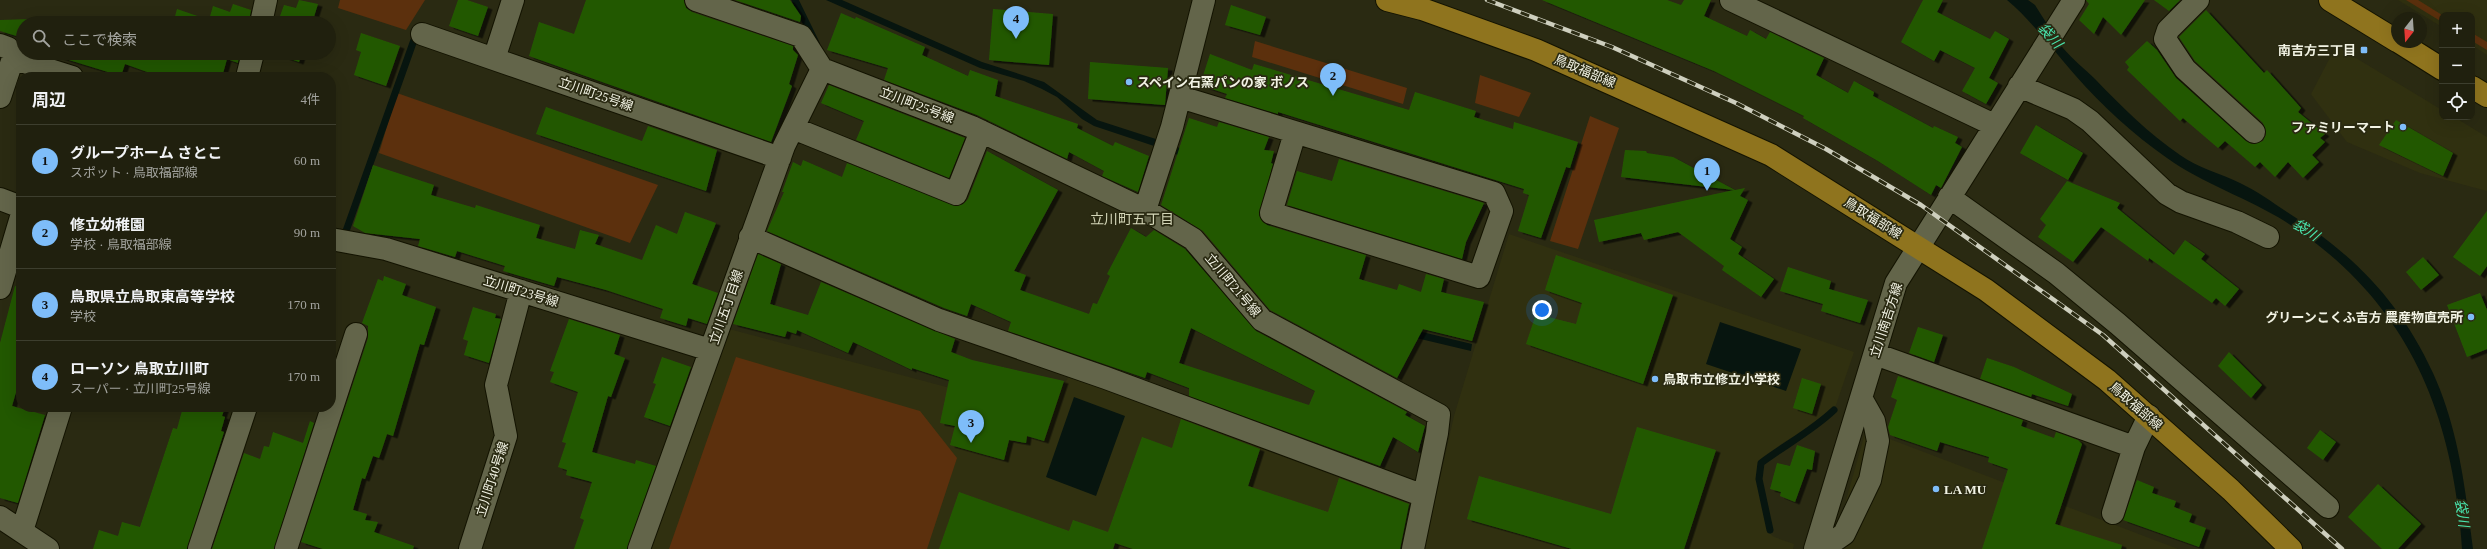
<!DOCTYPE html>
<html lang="ja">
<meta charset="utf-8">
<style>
:root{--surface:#20200e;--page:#2d2d1c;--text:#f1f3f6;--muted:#a2a39e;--line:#3d3e2e;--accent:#7ebdf9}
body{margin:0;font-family:"Times New Roman","Noto Sans JP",serif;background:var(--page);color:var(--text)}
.controls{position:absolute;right:12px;top:12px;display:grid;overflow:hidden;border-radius:8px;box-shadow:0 4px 16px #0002}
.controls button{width:36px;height:36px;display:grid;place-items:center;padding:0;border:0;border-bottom:1px solid var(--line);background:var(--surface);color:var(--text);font:20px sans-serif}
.compass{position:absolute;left:2391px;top:12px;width:36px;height:36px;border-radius:50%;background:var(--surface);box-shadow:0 4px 16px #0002;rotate:197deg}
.you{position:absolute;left:1542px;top:310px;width:14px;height:14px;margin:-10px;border:3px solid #fff;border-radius:50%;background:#1a73e8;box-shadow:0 0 0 6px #1a73e833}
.badge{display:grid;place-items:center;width:26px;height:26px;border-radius:50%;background:var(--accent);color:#111;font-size:13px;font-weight:700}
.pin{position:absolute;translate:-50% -33px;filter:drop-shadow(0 1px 2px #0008)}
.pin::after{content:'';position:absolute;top:21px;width:14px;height:12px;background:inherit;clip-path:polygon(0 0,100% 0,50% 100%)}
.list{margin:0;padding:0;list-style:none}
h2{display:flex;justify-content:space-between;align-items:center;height:52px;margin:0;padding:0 16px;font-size:17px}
h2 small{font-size:13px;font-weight:400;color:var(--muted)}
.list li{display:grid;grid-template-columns:26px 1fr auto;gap:12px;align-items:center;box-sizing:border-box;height:72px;padding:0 16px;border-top:1px solid var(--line)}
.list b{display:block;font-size:15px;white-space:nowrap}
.list p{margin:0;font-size:13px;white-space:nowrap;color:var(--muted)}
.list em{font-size:13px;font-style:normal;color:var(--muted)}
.icon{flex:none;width:22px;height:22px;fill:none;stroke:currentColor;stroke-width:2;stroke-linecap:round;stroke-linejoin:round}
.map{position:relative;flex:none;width:2487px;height:549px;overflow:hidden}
.search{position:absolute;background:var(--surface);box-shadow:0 4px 16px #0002;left:16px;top:16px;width:320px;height:44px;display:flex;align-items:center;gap:10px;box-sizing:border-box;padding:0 14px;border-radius:22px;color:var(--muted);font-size:15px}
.panel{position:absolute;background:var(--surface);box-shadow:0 4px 16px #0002;left:16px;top:72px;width:320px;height:340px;border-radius:16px}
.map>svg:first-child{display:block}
</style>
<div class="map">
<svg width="2487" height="549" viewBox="0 0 2487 549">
<defs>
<filter id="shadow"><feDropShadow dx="4.5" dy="2.5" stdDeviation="0" flood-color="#0009"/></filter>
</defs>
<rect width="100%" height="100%" fill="#2a2a12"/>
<path fill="#303010" d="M2398,0H2487V55L2472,45V15H2442V27Z
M2336,46L2442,110V117H2454L2487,137V191L2420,173L2347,142L2311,94Z
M1509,234L1854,352L1836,405L1821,420L1783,443L1758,462L1759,491L1768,532L1774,537L1794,544L1793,549H1424L1454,416Z
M729,329L995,400L1052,406L1069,376L1412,499L1414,505L1404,549H649Z
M1866,430L2178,549H1832Z"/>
<path fill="#5c300d" d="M340,0H425L406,30L338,8Z
M2406,0H2418L2442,15V22Z
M2472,33L2487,42V50L2472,41Z
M1255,41L1407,88L1403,104L1252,57Z
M1480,75L1531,93L1519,117L1475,103Z
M397,93L658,185L630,243L379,153Z
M1590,116L1619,128L1578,249L1550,241Z
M736,357L920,411L957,458L927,549H669Z"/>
<path fill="#07150f" d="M826,0H842L982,62L1044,82L1097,120L1162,141L1160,148L1094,126L1082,119L1057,97L1042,89L1024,81L980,68Z
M2007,0H2028L2035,5C2044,19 2053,34 2063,48C2072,59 2085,69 2095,79C2122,107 2148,133 2180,155C2198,168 2220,173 2240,183C2257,191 2272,202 2287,212C2353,254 2400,301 2433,373C2459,430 2465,488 2473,549H2462C2453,410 2406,300 2286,222C2248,198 2203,184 2167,158C2134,135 2102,106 2075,75C2053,50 2033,22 2007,0Z
M1175,145L1218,176L1368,319L1472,344L1471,351L1370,327L1202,172L1173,152Z
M1720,322L1801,349L1786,391L1706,364Z
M1074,397L1125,416L1096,496L1046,477Z"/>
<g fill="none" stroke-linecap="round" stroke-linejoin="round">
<path stroke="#07150f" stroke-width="7" d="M795,0L816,43
M346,231L414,40
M1770,530L1759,479L1761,463C1785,445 1812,431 1834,410"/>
</g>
<path fill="#245905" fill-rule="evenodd" filter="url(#shadow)" d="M299,0L318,4L312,23H274L275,18L279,19L284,5L296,8Z
M458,0H467L488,7L478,36L449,26Z
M586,0H684L686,8L692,12L793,46V50L798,55L789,84L792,86L771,142L529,56L539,22L574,34Z
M735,0H790L801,16L800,22Z
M1542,0H1667L1681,5L1684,0H1711L1704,16L1747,36L1750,30L1766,39L1770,32L1824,58L1816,75L1848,93L1854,81L1874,92L1873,96L1933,128L1934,126L1958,137L1955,143L1962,147L1941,188L1936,185L1931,195L1878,161L1803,118L1804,116L1714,71Z
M1923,0H1943L1937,12L1990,39L1995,31L2009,39L1989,78L1998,83L1986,104L1962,91L1975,68L1940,50L1934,61L1901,42Z
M2086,0H2145L2121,35L2103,17L2094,34L2079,20L2089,4Z
M2154,0H2180L2169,11Z
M233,4L251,10L249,23H140L142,17L156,21L157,17L174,20L177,9L209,20L213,6L230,12Z
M1231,5L1266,17L1260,35L1225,25Z
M993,9L1053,14L1049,65L989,60Z
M2206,10L2264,73L2267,70L2301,108L2298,112L2325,134L2320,138L2325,142L2312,155L2319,162L2303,178L2288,162L2275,177L2260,162L2255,167L2225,141L2218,148L2183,118L2180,121L2127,70L2129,67L2125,62L2147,41L2157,50L2176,78L2246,141L2252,144L2263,141L2266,134L2263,123L2195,61L2179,37Z
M841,13L855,19L856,17L925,47L922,55L968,76L970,70L998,80L995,96L1078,124L1077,128L1113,146L1115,142L1149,156L1138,192L1102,176L1104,171L1069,152L1067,159L977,115L884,80L888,68L827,50Z
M64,18L78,23H23V38L0,31V20Z
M361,33L400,46L386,86L354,75L361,52L356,50Z
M46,53H240L238,63L227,59L222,77H161L125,64L121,76Z
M273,53H302L299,62Z
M1210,54L1252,70L1254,64L1409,110L1415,92L1476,111L1474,117L1513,129L1514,122L1578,142L1570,168L1566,167L1541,238L1518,231L1529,195L1523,193L1524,189L1278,112V114L1225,98L1227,94L1200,85Z
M1090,62L1168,68L1165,105L1088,99Z
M829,85L965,138L949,178L856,140L864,121L821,103Z
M546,107L642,141L648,126L717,150L706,191L536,134Z
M1189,118L1217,127L1219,122L1269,137L1264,150L1274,151L1271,163L1273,164L1259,215L1267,225L1366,255L1359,279L1397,290L1399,284L1421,292L1426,274L1444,279L1441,292L1484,302L1472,341L1423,329L1397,378L1270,310L1203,231L1161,205Z
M2396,120L2453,153L2443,176L2379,145Z
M2036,125L2083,153L2068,180L2020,153Z
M1625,150L1646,151L1647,153L1673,157L1735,190L1745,188L1740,196L1748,200L1730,239L1742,247L1738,254L1774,279L1761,297L1722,270L1724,266L1678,232L1644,240L1641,233L1599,242L1594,220L1734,190L1621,177Z
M987,151L1058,190L1014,271L1026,275L1020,290L1089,314L1093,303L1097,304L1110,276L1107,274L1131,228L1146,237L1154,230L1185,249L1256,331L1407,412L1405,415L1425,426L1418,452L1393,437L1380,466L1189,396V388L1147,372L1145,378L1008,331L1011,322L971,304L967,316L944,308L767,231L784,192H782L793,162L801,166L803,160L842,177L847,163L957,206L963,204L968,199ZM1191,328L1315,391L1309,405L1179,363Z
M1339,159L1484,203L1466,242L1462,259L1287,205L1297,171L1332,181Z
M373,165L434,185L431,195L475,208L476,205L540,225L536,238L575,249L580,230L599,235L595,244L642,260L656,225L677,234L685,212L716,223L692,284L718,293L707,324L688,318L686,326L660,318L663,309L606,290L557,277L554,286L503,271L505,266L457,251L455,257L418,246L420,239L365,233L353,226Z
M2067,181L2120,203L2117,208L2174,255L2185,240L2205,254L2201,259L2239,289L2225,306L2216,298L2212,303L2149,258L2148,261L2101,227L2073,262L2038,237L2046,225L2040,219Z
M2487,211V266L2480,276L2453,257Z
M758,254L781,264L770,304L808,315L821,282L955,339L951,352L972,360L1064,381L1044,441L1027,436L1026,443L1009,440L1004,460L950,445L955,426L940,423L949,380L912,368V370L853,342L848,353L797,330L796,334L787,331L785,337L733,324Z
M1556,255L1673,295L1643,384L1526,344L1536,314L1576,324L1582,303L1545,290Z
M2423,257L2439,275L2421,290L2406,272Z
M1788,267L1831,281L1829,289L1868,300L1860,323L1821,311L1823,304L1780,291Z
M384,276L406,284L402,295L436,307L424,345L420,344L393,436L387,434L379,458L373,456L365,479L362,478L353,510L367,514L365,520L378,522L374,532L414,546L413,549H323L301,542L368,338V326L362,323L378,279L383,281Z
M15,286L21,287V375L12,406L45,415L18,503L0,498V343Z
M2480,293L2487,310V349L2467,357L2447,305Z
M473,307L496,314L495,318L501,319L489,363L464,355L468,341L463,339Z
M569,319L620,335L614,354L625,358L611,397L608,396L592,452L635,464L636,460L656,466L627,549H574L584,520L580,518L592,482L566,475L567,470L558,467L566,443L562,442L578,392L550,382L554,372L550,371Z
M1918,327L1943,335L1934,362L1909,353Z
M2229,352L2262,385L2251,398L2218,366Z
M662,357L691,367L670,426L644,417L656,384L653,383Z
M1987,358L2014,367L2072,394L2068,406L2032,394L2031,397L1980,379Z
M1898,376L2023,420L2021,426L2054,438L2056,432L2078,440L2082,444L2055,524L2122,545L2121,549H1982L2008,469L1988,462L1989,457L1940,442L1937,451L1890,435L1888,427L1897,400L1891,397Z
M1802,378L1821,384L1812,414L1793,408Z
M183,407H225L222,416L225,417L221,431L224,432L187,549H93L99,530L118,536L122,522L140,527L173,428L177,429Z
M1181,419L1260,449L1248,486L1328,512L1339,478L1409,504L1400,549H1133L1115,543L1113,549H939L959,492L1069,531L1073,520L1108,532L1142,437L1172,448Z
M310,421L314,423L274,549H212L244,453L260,459L264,446L269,447L273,432L303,443Z
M1637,427L1716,450L1684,549H1572L1467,519L1479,476L1611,514Z
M2320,430L2336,442L2323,460L2307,448Z
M1797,445L1815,451L1812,470L1807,469L1795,502L1780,496L1781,492L1770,489L1777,463L1790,466Z
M2137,480L2154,487L2152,493L2176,501L2174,507L2192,514L2189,522L2206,528L2199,547L2123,520Z
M2378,484L2421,524L2398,549H2382L2348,517Z"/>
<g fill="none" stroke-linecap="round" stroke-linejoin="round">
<g stroke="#131300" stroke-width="24">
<path id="minor" d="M513,0L494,59L780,158
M696,0L801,36L822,69L972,127L1145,210
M1204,0L1172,127L1145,210L1193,239L1262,320L1439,415L1437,433L1413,549
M1731,0L1994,125
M2198,0L2168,30L2165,39L2185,69L2254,132
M261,23L266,0
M422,34L494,59
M0,45L8,48L18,60L72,77
M247,77L253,53
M2019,86L2073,109L2090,121L2167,194L2181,202L2237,222L2268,237
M0,97L14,55
M1180,97L1494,193L1502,211L1479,277L1271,213L1295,133
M793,128L956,194L981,131
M1949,197L2056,273L2118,324L2328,507
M0,199L21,207
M750,237L939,320L1106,378L1424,496
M331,239L386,249L710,350
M0,288L21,217
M1875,354L2134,447L2149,416
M2113,513L2134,447
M0,517L48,549
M22,531L61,407
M199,549L246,407
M286,549L356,334
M470,549L506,436L496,385L521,291
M639,549L784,146L822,69
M1815,549L1896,283L2074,0
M1822,549L1844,534L1870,480L1878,441L1874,421L1861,398"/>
</g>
<g stroke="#131300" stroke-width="24">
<path id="major" d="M1387,0L1422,9L1536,50L1771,155L1986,290L2107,380L2231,490L2291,549
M2330,0L2397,41
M2399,42L2442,69
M2472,87L2487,96"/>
</g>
<use href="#minor" stroke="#63654a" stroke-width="22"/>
<use href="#major" stroke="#8f741e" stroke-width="22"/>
<g stroke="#cecfbe" stroke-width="4.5">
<path id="rail" d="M1487,0L1612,47L1736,103L1826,149L1921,205L2103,335L2342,549"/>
</g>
<use href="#rail" stroke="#2a2a12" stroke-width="3" stroke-dasharray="9" stroke-linecap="butt"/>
</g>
<g fill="#7ebdf9" stroke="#2a2a12" stroke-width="1.5">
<rect x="2360" y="46" width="8" height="8" rx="2"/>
<circle cx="1129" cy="82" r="4"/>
<circle cx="2403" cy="127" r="4"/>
<circle cx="2471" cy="317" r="4"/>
<circle cx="1655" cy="379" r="4"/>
<circle cx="1936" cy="489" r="4"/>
</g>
<g text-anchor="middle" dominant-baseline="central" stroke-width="3.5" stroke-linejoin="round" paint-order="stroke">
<g font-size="13" font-weight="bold" fill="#f2f3e4" stroke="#2a2a12" text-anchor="end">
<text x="2356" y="50">南吉方三丁目</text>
<text x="1137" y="82" text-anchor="start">スペイン石窯パンの家 ボノス</text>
<text x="2395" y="127">ファミリーマート</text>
<text x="2463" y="317">グリーンこくふ吉方 農産物直売所</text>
<text x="1663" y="379" text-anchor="start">鳥取市立修立小学校</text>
<text x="1944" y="489" text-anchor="start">LA MU</text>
</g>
<g font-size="13" fill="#f2f3e4" stroke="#2a2a12">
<text transform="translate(1585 71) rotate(23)">鳥取福部線</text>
<text transform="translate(596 94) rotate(19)">立川町25号線</text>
<text transform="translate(917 105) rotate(21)">立川町25号線</text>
<text transform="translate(1873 218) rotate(32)">鳥取福部線</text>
<text transform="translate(1233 285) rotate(50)">立川町21号線</text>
<text transform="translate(521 291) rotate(17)">立川町23号線</text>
<text transform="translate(726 307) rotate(-71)">立川五丁目線</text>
<text transform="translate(1886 320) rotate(-72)">立川南吉方線</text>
<text transform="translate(2136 406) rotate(41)">鳥取福部線</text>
<text transform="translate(492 479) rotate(-72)">立川町40号線</text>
</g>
<g font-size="14" font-style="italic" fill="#49e5ae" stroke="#2a2a12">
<text transform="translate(2050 36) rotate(48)">袋川</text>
<text transform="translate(2306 230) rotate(33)">袋川</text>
<text transform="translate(2462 513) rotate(82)">袋川</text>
</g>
<g font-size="14" fill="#d4d6b8" stroke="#2a2a12">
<text x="1132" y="219">立川町五丁目</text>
</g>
</g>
</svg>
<div class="controls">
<button>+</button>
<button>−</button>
<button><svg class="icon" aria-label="locate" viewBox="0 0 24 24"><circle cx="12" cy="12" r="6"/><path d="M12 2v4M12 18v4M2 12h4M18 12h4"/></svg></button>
</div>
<svg class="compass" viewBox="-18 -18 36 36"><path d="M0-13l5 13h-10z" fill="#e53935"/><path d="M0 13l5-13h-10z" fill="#a2a39e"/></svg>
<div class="you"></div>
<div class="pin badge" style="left:1707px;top:191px">1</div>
<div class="pin badge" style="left:1333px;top:96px">2</div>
<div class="pin badge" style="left:971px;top:443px">3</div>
<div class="pin badge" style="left:1016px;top:39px">4</div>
<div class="search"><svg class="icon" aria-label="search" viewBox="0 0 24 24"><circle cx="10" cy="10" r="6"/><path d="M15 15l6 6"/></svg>ここで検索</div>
<section class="panel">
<h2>周辺<small>4件</small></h2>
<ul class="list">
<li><span class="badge">1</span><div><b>グループホーム さとこ</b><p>スポット · 鳥取福部線</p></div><em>60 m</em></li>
<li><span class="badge">2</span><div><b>修立幼稚園</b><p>学校 · 鳥取福部線</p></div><em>90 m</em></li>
<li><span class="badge">3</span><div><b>鳥取県立鳥取東高等学校</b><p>学校</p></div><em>170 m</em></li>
<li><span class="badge">4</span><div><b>ローソン 鳥取立川町</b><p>スーパー · 立川町25号線</p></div><em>170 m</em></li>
</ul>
</section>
</div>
